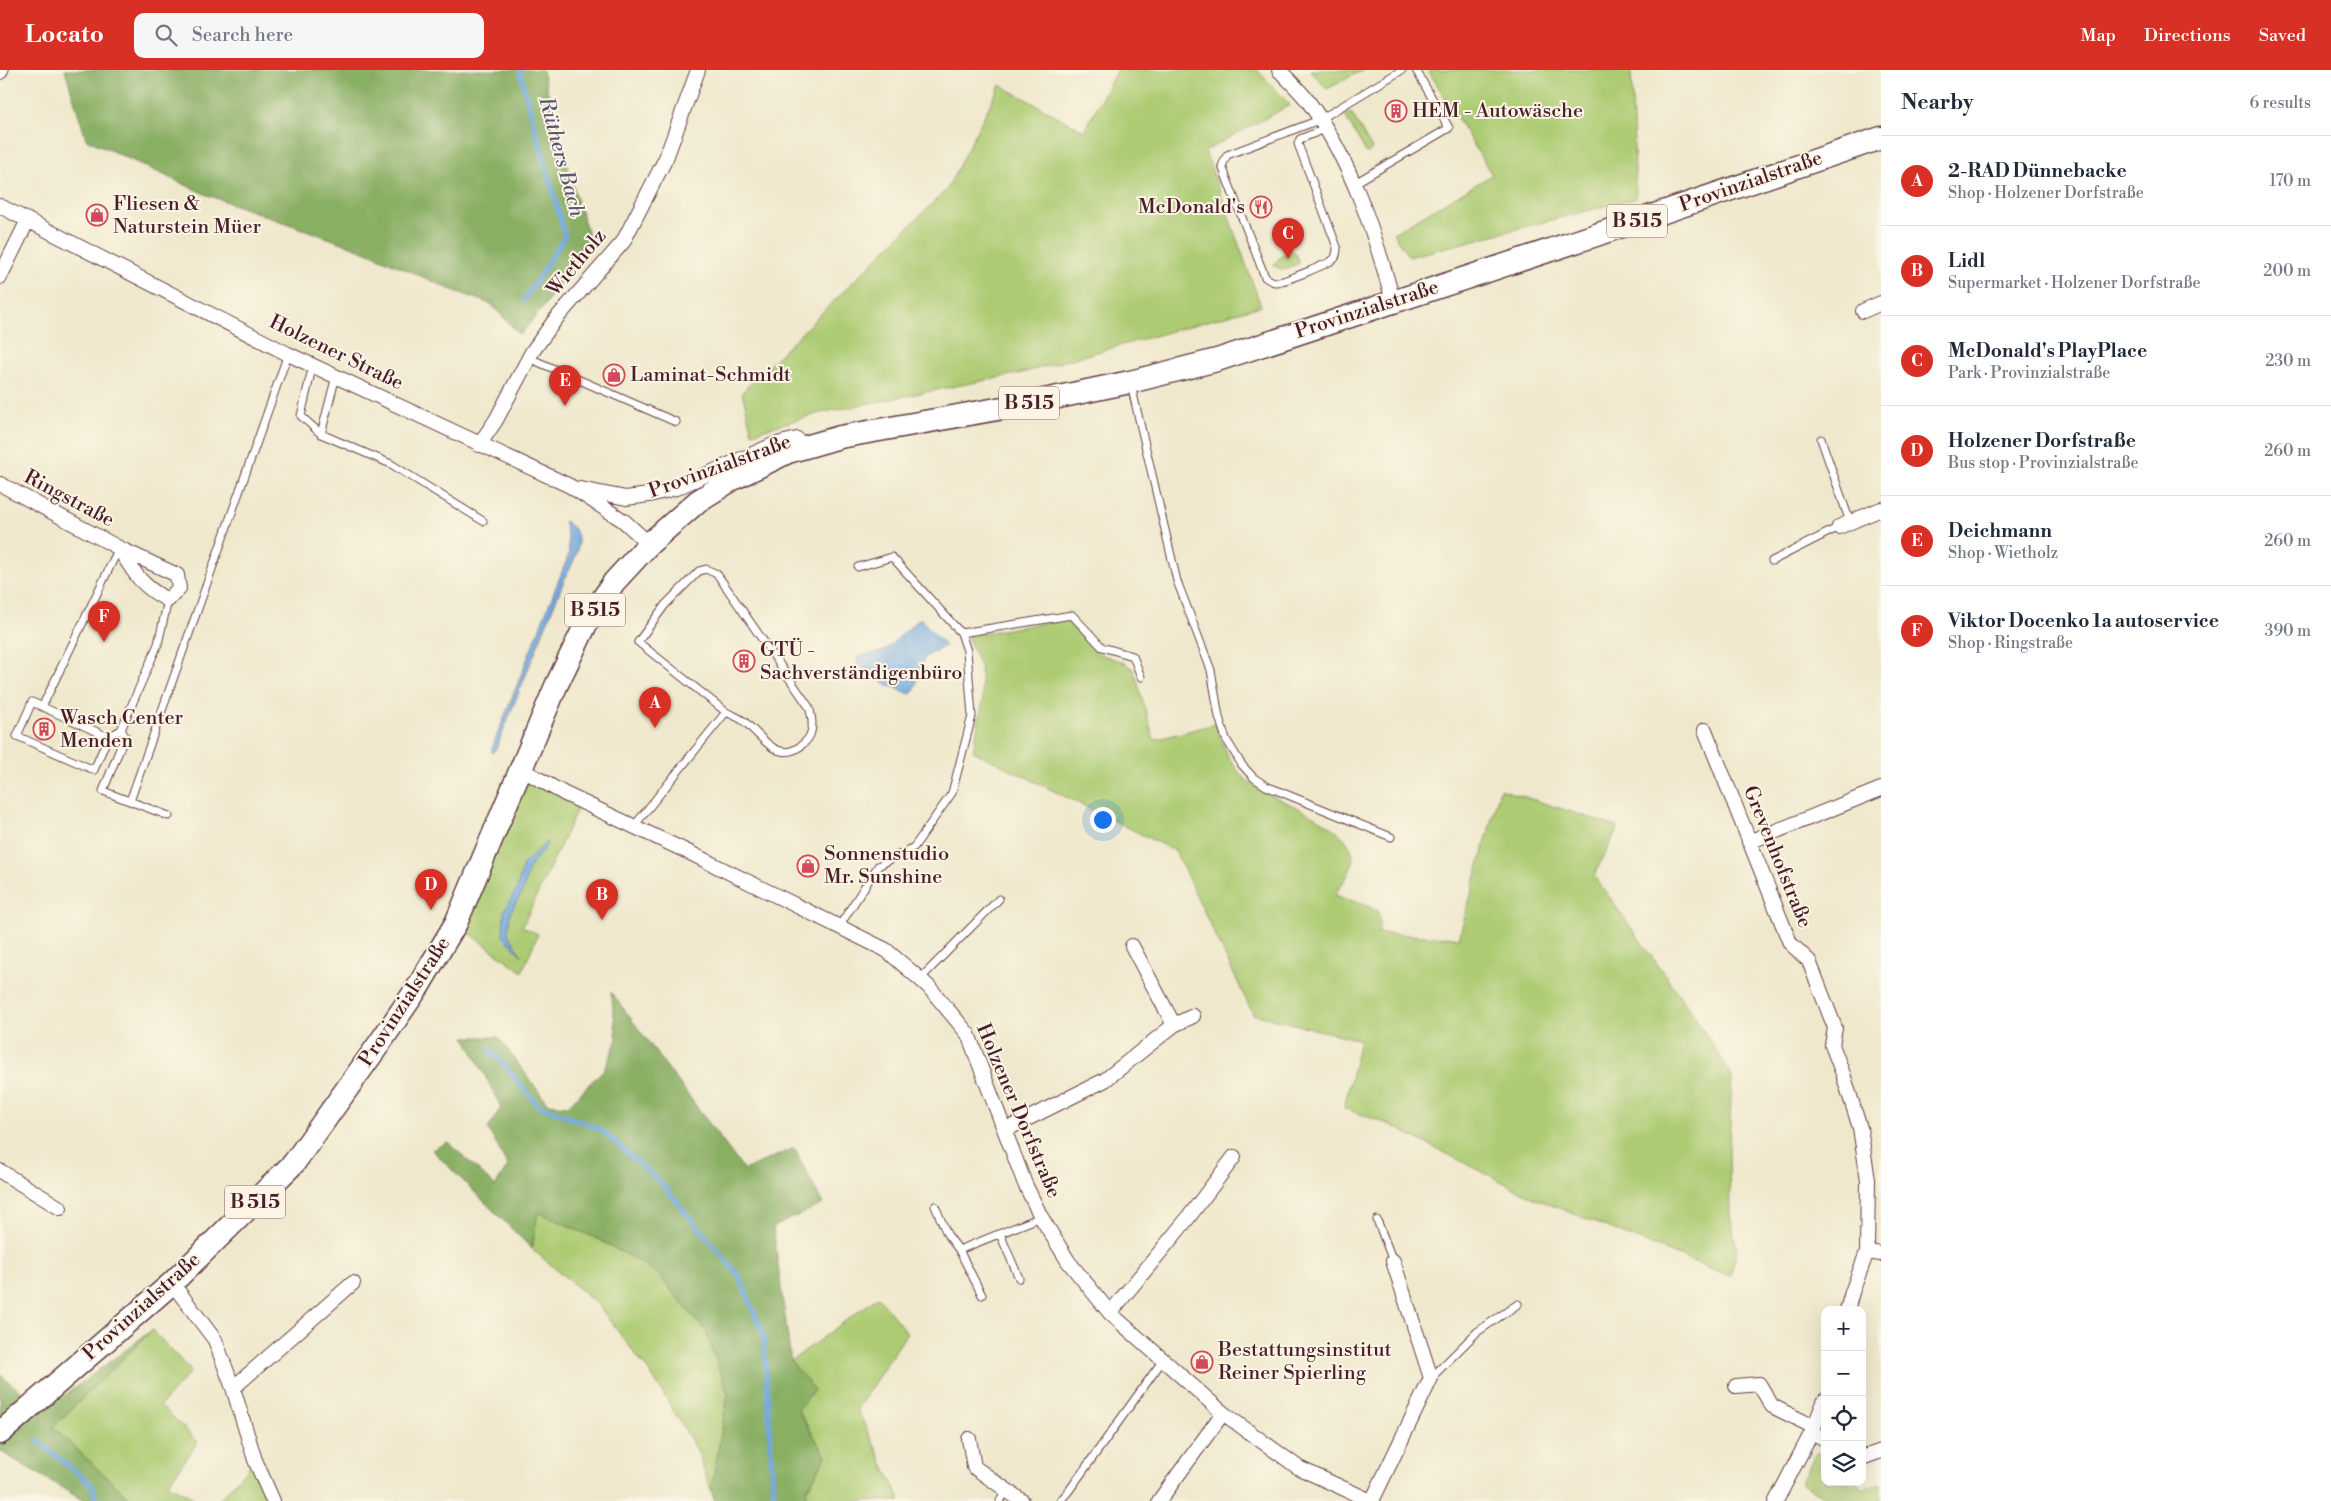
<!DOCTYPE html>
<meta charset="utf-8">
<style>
:root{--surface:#fff;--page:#f6f6f7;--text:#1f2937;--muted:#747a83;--line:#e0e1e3;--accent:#d93025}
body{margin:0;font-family:"Libre Bodoni",serif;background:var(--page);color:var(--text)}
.controls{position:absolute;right:15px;bottom:15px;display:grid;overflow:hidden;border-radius:10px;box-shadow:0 5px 20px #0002}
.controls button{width:45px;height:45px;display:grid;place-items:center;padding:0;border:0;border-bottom:1px solid var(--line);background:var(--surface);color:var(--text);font:25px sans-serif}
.you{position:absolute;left:1102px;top:749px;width:18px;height:18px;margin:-12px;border:4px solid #fff;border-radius:50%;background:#1a73e8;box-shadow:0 0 0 8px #1a73e833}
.badge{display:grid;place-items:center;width:32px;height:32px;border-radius:50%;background:var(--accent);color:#fff;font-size:16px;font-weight:700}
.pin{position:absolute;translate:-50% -41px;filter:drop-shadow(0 1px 2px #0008)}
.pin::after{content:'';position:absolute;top:26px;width:18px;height:15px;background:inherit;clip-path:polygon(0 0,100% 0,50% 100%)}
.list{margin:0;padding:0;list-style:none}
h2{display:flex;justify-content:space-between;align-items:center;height:65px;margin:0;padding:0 20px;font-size:21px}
h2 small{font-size:16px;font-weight:400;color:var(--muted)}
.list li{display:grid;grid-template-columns:32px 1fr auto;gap:15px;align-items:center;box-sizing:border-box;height:90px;padding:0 20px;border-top:1px solid var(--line)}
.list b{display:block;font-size:19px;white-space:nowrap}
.list p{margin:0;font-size:16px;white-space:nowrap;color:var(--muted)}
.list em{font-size:16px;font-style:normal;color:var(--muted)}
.icon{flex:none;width:28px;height:28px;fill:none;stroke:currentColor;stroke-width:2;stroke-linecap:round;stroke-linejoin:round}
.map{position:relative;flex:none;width:1881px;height:1431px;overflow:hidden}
header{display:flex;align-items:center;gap:30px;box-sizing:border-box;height:70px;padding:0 25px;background:var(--accent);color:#fff}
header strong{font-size:24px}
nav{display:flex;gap:28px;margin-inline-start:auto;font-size:18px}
.search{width:350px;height:45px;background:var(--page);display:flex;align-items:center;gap:12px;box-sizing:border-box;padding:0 18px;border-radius:10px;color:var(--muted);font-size:19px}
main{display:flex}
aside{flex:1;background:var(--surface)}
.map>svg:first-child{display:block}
</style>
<header>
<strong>Locato</strong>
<div class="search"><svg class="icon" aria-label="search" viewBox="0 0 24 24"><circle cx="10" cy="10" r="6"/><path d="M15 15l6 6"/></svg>Search here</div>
<nav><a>Map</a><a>Directions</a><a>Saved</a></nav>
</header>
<main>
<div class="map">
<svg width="1881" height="1431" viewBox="0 0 1881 1431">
<rect width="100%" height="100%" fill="#fcf5e5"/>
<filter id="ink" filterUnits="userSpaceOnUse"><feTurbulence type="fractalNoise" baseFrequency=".02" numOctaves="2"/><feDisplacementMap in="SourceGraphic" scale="10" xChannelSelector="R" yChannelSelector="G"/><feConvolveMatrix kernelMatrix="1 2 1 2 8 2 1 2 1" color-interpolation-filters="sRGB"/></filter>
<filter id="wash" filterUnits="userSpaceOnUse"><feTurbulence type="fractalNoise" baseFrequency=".0096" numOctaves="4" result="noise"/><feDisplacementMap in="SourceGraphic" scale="20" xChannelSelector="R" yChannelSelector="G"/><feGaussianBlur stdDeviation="1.12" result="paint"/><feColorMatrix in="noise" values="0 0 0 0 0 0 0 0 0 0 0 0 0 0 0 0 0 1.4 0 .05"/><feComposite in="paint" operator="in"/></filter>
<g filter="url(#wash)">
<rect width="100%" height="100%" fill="#efe8cc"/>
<path fill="#accb72" stroke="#7b754e" d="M1117,0H1257L1290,35L1205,81L1261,236L1022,303L820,343L752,363L742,322L947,119L1000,15L1084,61Z
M1310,0H1363L1327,19Z
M1428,0H1631L1636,128L1409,187L1393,163L1492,105Z
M1349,43L1352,44L1372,79L1367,84L1345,46Z
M1294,181L1299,193L1283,200L1274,196L1281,186Z
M1067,549L1097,583L1125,593L1134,600L1154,670L1215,654C1223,676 1231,698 1250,713C1275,732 1350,752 1353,787C1354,799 1341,815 1335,825C1349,831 1365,832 1378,842L1380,852L1378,863L1459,868L1500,719L1618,757L1594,806L1693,944L1732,1006L1729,1078L1730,1143L1737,1182L1730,1206L1536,1129L1390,1055L1344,1038L1360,970L1253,944L1175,781L973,681L983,631L980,596L967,566Z
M521,699L581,731L522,857L538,864L522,902L456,853Z
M538,1142L600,1170L655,1201L706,1262L728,1324L711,1421L697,1380L653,1307L597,1234L532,1179Z
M878,1227L907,1263L857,1339L901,1431H809L806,1422L826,1386L797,1339L791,1291Z
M152,1260L191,1301L161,1335L198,1372L168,1414L199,1431H132L53,1357Z
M1825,1380V1412H1859L1862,1419L1881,1414V1431H1834L1800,1413L1815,1385Z
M255,1390L273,1431H218Z"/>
<path fill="#89af64" stroke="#6a6748" d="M65,0H542L574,120L590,169L544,236L520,265L491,234L452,220L362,180L207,125L86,69Z
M611,922L744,1100L794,1078L823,1134L773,1157L791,1291L814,1320L798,1340L826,1386L806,1421L809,1431H715L711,1421L728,1324L706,1262L655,1201L600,1170L538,1142L532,1179L432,1080L448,1072L495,1116L508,1096L488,1059L501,1037L465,967H498L548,1034L568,1036L605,998L617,970Z
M152,1260L53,1357L132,1431H84L0,1381V1305L22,1322L41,1343Z"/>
<path fill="#70a7de" stroke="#5d6384" d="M564,451C589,464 575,489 565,508L496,679L492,683V678L569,484L568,469Z
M920,548L945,576L925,587L914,621L910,624L886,614L858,594L857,587L884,581Z
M547,771L546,776L529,798L523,821L510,843L508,863L522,886L503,866L504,841L517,819L523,795Z"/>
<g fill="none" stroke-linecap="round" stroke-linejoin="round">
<path stroke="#70a7de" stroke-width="5" d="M521,0L520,3L565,166L524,230
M490,979L538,1035L600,1059L662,1114L739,1206L764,1266L774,1431
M38,1371L92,1415L97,1431"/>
</g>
</g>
<g filter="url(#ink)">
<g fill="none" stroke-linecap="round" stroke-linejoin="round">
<g stroke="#633d43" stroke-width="9">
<path id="lane" d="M1325,59L1300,69L1298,74L1337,177C1337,181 1337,184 1335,188C1331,193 1282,213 1276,212C1271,212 1268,209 1265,207L1222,96L1227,85L1319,50L1402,0
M1355,113L1449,58L1416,0
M529,288L676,352
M313,294L301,346L321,364L391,394L483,451
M1131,315L1177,511L1211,600L1219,647L1226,669L1242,695L1254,708L1266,716L1391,767
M321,364L336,306
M1821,369L1850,452
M1772,491L1839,457
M961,563L1072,545L1102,577L1133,586L1141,607
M42,637L119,478
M121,660L125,666L103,721L169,746
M108,667L32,632L17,666L94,700L108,667L121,660L158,574L168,530
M130,731L288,284
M634,756L726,642L638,572L665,535L699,501L706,499L717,504L809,637C813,650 815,664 804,673C780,696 763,668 746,653C741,648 732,645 726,642
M838,858L878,796L914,777L952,723L972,646L967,581L961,563L892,487L858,497
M920,909L999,829
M935,1136L947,1164L959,1180L982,1225
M1377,1150L1393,1191
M1000,1164L1019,1208
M959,1180L1041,1147
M1431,1308L1477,1262L1518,1234
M1000,1431L1007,1420
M1060,1431L1068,1422L1163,1290"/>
</g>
<g stroke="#633d43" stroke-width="16">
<path id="street" d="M1279,0C1289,10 1299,20 1308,31C1351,91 1374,160 1393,231
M0,2L1,0
M0,136L288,284L570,416L624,451L649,474
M0,207L28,150
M1863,241L1881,233
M479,375L496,350L532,282L555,250L623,172L666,88L698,0
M0,414L119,478L177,505L179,518L168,530C142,517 134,503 119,478
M580,419L626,428L649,425L676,418L773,375L797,369
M1839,457L1881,439
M1705,660L1790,873L1809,891L1835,958L1832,975L1843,1004L1860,1058L1868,1110L1867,1182L1852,1222L1847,1240
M521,699L565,724L688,782L886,880L920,909L929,917L968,964L1025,1114L1041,1147L1068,1191L1110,1243L1223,1343L1299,1398L1371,1431
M1749,772L1881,719
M1132,876L1174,955
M1005,1060L1105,1010L1174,955L1193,946
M0,1101L60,1138
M1867,1182L1881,1184
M172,1213L215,1270L233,1318L255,1390L273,1431
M1110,1243L1188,1148L1234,1087
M1736,1316L1759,1314L1772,1336L1814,1357
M233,1318L353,1213
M1812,1362L1825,1369
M969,1369L974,1397L1022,1431
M1862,1388L1881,1381
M1159,1431L1223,1343
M1372,1431L1431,1308L1393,1191
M1776,1431L1812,1362L1825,1330"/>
</g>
<g stroke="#633d43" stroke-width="25">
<path id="primary" d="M0,1363L172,1213L294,1093L379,974L418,917L456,853L556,616L586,554L614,512L649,474L698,431L733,409L788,382L840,367L1025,334L1130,312L1217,290L1593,166L1881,68"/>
</g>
<use href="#lane" stroke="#fff" stroke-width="7"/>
<use href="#street" stroke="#fff" stroke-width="14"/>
<use href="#primary" stroke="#fff" stroke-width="22"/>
</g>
</g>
<defs>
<g id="building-ring" transform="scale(1.125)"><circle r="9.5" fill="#fcf5e5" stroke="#d1495b" stroke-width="1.5"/><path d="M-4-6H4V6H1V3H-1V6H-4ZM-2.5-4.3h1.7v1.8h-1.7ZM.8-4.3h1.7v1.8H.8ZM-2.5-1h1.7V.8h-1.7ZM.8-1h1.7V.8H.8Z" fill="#d1495b"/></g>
<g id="restaurant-ring" transform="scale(1.125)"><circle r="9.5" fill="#fcf5e5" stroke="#d1495b" stroke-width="1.5"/><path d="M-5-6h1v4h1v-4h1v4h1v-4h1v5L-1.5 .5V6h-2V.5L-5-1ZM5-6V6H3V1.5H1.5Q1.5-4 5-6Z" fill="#d1495b"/></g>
<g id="shop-ring" transform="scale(1.125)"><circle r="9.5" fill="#fcf5e5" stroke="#d1495b" stroke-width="1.5"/><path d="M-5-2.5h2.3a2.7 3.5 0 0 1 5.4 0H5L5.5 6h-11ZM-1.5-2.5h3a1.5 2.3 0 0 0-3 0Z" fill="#d1495b"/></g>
</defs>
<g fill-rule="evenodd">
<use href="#building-ring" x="1396" y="41"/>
<use href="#restaurant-ring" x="1261" y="137"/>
<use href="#shop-ring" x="97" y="145"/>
<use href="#shop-ring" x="614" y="305"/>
<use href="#building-ring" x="744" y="591"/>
<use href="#building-ring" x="44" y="659"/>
<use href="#shop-ring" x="808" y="796"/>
<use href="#shop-ring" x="1202" y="1292"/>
</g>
<g text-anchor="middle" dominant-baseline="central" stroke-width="4" stroke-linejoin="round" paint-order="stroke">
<g fill="#fcf5e5" stroke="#7f5f63" stroke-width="1">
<rect x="1607" y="134.5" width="60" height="33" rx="4"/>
<rect x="999" y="316.5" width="60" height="33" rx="4"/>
<rect x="565" y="523.5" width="60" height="33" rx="4"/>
<rect x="225" y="1115.5" width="60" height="33" rx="4"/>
</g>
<g font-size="19" font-weight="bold" fill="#4a1f2b">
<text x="1637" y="151">B 515</text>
<text x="1029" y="333">B 515</text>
<text x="595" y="540">B 515</text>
<text x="255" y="1132">B 515</text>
</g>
<g font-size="20" fill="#4a1f2b" stroke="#fcf5e5" text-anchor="start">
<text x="1412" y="41">HEM - Autowäsche</text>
<text x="113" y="134">Fliesen &amp;<tspan x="113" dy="23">Naturstein Müer</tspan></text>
<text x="1245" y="137" text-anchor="end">McDonald's</text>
<text x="630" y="305">Laminat-Schmidt</text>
<text x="760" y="580">GTÜ -<tspan x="760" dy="23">Sachverständigenbüro</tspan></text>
<text x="60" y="648">Wasch Center<tspan x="60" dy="23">Menden</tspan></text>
<text x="824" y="784">Sonnenstudio<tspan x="824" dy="23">Mr. Sunshine</tspan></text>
<text x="1218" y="1280">Bestattungsinstitut<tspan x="1218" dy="23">Reiner Spierling</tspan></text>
</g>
<g font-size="20" fill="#4a1f2b" stroke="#fcf5e5">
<text transform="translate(1751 112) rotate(-19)">Provinzialstraße</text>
<text transform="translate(577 193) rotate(-50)">Wietholz</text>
<text transform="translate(1367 240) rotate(-18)">Provinzialstraße</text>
<text transform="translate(336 283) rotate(26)">Holzener Straße</text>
<text transform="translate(720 397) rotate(-20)">Provinzialstraße</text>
<text transform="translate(69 429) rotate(28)">Ringstraße</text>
<text transform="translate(1777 787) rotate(68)">Grevenhofstraße</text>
<text transform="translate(405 932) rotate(-57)">Provinzialstraße</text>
<text transform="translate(1018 1041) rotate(67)">Holzener Dorfstraße</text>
<text transform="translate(142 1237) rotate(-42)">Provinzialstraße</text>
</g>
<g font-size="21" font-style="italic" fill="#595573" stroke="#fcf5e5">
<text transform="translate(561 87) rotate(75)">Rüthers Bach</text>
</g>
</g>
</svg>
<div class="controls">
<button>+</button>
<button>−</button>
<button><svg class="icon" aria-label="locate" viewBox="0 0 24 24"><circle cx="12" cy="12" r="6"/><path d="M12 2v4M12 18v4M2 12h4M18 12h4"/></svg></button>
<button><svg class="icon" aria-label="layers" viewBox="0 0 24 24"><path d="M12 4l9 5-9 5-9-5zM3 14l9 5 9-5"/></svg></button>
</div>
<div class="you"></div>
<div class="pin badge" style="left:655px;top:658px">A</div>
<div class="pin badge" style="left:602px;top:850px">B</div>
<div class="pin badge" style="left:1288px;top:189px">C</div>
<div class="pin badge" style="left:431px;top:840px">D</div>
<div class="pin badge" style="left:565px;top:336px">E</div>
<div class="pin badge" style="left:104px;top:572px">F</div>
</div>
<aside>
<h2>Nearby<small>6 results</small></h2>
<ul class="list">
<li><span class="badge">A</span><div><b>2-RAD Dünnebacke</b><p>Shop · Holzener Dorfstraße</p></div><em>170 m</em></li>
<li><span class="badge">B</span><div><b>Lidl</b><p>Supermarket · Holzener Dorfstraße</p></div><em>200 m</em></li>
<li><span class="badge">C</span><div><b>McDonald's PlayPlace</b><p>Park · Provinzialstraße</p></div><em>230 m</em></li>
<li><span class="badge">D</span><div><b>Holzener Dorfstraße</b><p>Bus stop · Provinzialstraße</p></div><em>260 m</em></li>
<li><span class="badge">E</span><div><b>Deichmann</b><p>Shop · Wietholz</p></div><em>260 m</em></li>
<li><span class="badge">F</span><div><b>Viktor Docenko 1a autoservice</b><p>Shop · Ringstraße</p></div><em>390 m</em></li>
</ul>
</aside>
</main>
